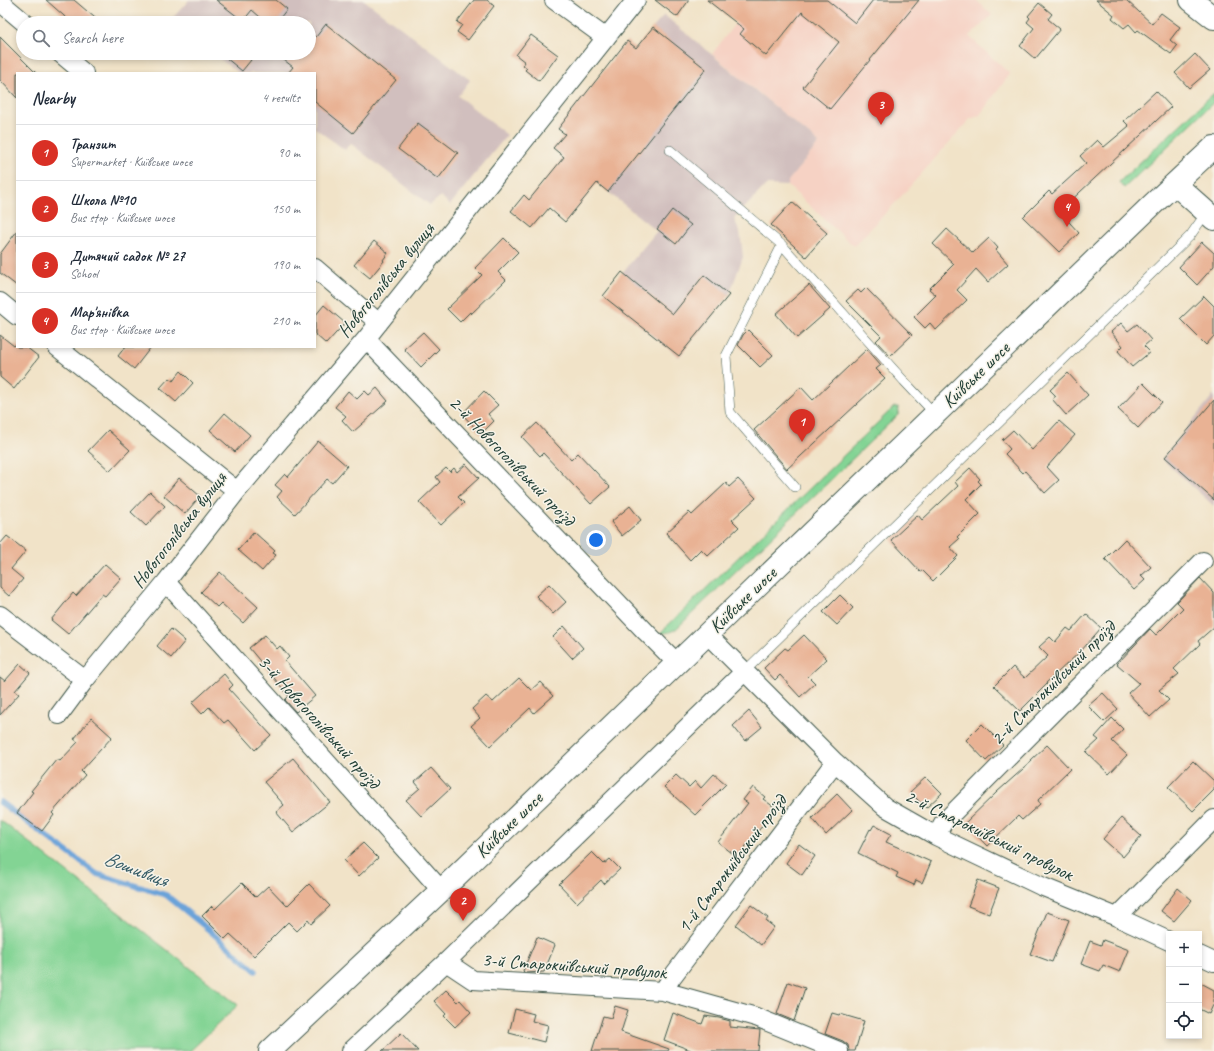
<!DOCTYPE html>
<meta charset="utf-8">
<style>
:root{--surface:#fff;--page:#f2f2f3;--text:#1f2937;--muted:#747a83;--line:#e0e1e3;--accent:#d93025}
body{margin:0;font-family:Caveat,sans-serif;background:var(--page);color:var(--text)}
.controls{position:absolute;right:12px;bottom:12px;display:grid;overflow:hidden;border-radius:0px;box-shadow:0 2px 6px #0003}
.controls button{width:36px;height:36px;display:grid;place-items:center;padding:0;border:0;border-bottom:1px solid var(--line);background:var(--surface);color:var(--text);font:20px sans-serif}
.you{position:absolute;left:596px;top:540px;width:14px;height:14px;margin:-10px;border:3px solid #fff;border-radius:50%;background:#1a73e8;box-shadow:0 0 0 6px #1a73e833}
.badge{display:grid;place-items:center;width:26px;height:26px;border-radius:50%;background:var(--accent);color:#fff;font-size:13px;font-weight:700}
.pin{position:absolute;translate:-50% -33px;filter:drop-shadow(0 1px 2px #0008)}
.pin::after{content:'';position:absolute;top:21px;width:14px;height:12px;background:inherit;clip-path:polygon(0 0,100% 0,50% 100%)}
.list{margin:0;padding:0;list-style:none}
h2{display:flex;justify-content:space-between;align-items:center;height:52px;margin:0;padding:0 16px;font-size:17px}
h2 small{font-size:13px;font-weight:400;color:var(--muted)}
.list li{display:grid;grid-template-columns:26px 1fr auto;gap:12px;align-items:center;box-sizing:border-box;height:56px;padding:0 16px;border-top:1px solid var(--line)}
.list b{display:block;font-size:15px;white-space:nowrap}
.list p{margin:0;font-size:13px;white-space:nowrap;color:var(--muted)}
.list em{font-size:13px;font-style:normal;color:var(--muted)}
.icon{flex:none;width:22px;height:22px;fill:none;stroke:currentColor;stroke-width:2;stroke-linecap:round;stroke-linejoin:round}
.map{position:relative;flex:none;width:1214px;height:1051px;overflow:hidden}
.search{position:absolute;background:var(--surface);box-shadow:0 2px 6px #0003;left:16px;top:16px;width:300px;height:44px;display:flex;align-items:center;gap:10px;box-sizing:border-box;padding:0 14px;border-radius:22px;color:var(--muted);font-size:15px}
.panel{position:absolute;background:var(--surface);box-shadow:0 2px 6px #0003;left:16px;top:72px;width:300px;height:276px;border-radius:0px}
.map>svg:first-child{display:block}
</style>
<div class="map">
<svg width="1214" height="1051" viewBox="0 0 1214 1051">
<rect width="100%" height="100%" fill="#f7f3e8"/>
<filter id="ink" filterUnits="userSpaceOnUse"><feTurbulence type="fractalNoise" baseFrequency=".025" numOctaves="2"/><feDisplacementMap in="SourceGraphic" scale="8" xChannelSelector="R" yChannelSelector="G"/><feConvolveMatrix kernelMatrix="1 2 1 2 8 2 1 2 1" color-interpolation-filters="sRGB"/></filter>
<filter id="wash" filterUnits="userSpaceOnUse"><feTurbulence type="fractalNoise" baseFrequency=".012" numOctaves="4" result="noise"/><feDisplacementMap in="SourceGraphic" scale="16" xChannelSelector="R" yChannelSelector="G"/><feGaussianBlur stdDeviation="0.9" result="paint"/><feColorMatrix in="noise" values="0 0 0 0 0 0 0 0 0 0 0 0 0 0 0 0 0 1.4 0 .05"/><feComposite in="paint" operator="in"/></filter>
<g filter="url(#wash)">
<rect width="100%" height="100%" fill="#f1e3c8"/>
<path fill="#f6d2c4" d="M753,0H976L992,15L970,36L971,38L1010,74L979,116L970,119L897,201L854,246L788,186V181L819,143L712,54Z"/>
<path fill="#d1bfbe" d="M189,0H364L470,80L458,96L507,135L450,205L441,196L430,205L350,143L345,150L315,128V73H239L212,53H309V23H171L169,22Z
M664,15L819,143L788,181V186L766,185L734,219L740,232L743,257L729,295L679,357L603,296L657,231L553,148L565,134L558,129L627,41L636,48Z
M1214,394V506L1162,459Z"/>
<path fill="#83d494" stroke="#518864" d="M1214,93V102L1124,188L1119,182Z
M894,407H898L899,412L898,415L676,629L670,632L659,634Z
M0,820L238,1005L190,1051H0Z"/>
<g fill="none" stroke-linecap="round" stroke-linejoin="round">
<path stroke="#6aa3d9" stroke-width="5.5" d="M0,802L97,874L166,895L203,925L256,971"/>
</g>
<g id="blocks">
<path fill="#e9b294" d="M46,0H74L101,23H72Z
M216,0H276L287,9L276,23H267L252,10L243,21Z
M474,0H487L494,6L468,40L457,32L462,25L457,22Z
M655,0H689L677,17Z
M707,0H827L855,23L873,0H919L830,109L803,87L839,42L802,12L766,56L740,34L744,29Z
M1096,0H1126L1152,24L1161,13L1180,27L1170,40L1177,46L1171,54L1138,30L1136,32L1129,24L1124,28L1112,18L1114,15Z
M1039,3L1052,14L1048,19L1060,29L1035,59L1020,46L1034,28L1027,22L1030,18L1028,16Z
M326,24L396,80L353,133L315,102V73H288L293,67L275,53H309V32L316,37Z
M653,27L706,69L608,192L597,183L565,222L549,208L532,228L511,211L524,195L529,200L564,157L553,148L565,134L558,129L627,41L636,48Z
M531,35L558,55L539,81L525,70L527,68L523,65L525,62L516,55Z
M0,37L36,73H17V98L0,80Z
M220,53H242L251,60L242,71Z
M1195,54L1210,70L1189,88L1175,73Z
M1156,91L1171,107L1064,207L1066,208L1061,213L1079,233L1059,252L1023,217L1049,191L1052,194L1086,163L1080,156L1097,140L1104,147L1129,126L1124,121Z
M418,123L458,153L438,179L398,149Z
M792,202L827,233L806,257L771,225Z
M672,210L691,225L676,244L657,229Z
M947,229L973,253L989,238L998,248L996,250L1008,264L988,282L976,269L957,290L967,300L936,330L930,323L925,328L914,317L936,295L929,289L954,264L933,244Z
M17,231V286L0,273V254Z
M504,238L518,252L498,272L506,280L471,314L470,312L460,322L447,309L482,275L475,268Z
M374,241L388,253L383,260L384,261L370,278L354,265Z
M1202,242L1214,253V266L1197,285L1179,267Z
M622,272L673,314L704,275L729,295L679,356L603,296Z
M809,285L830,309L797,338L776,314Z
M866,288L912,335L890,356L876,341L881,336L846,301L858,290L861,293Z
M1204,296L1214,306V336L1206,345L1180,319Z
M324,305L345,323L326,344L315,334V316Z
M1121,323L1128,331L1137,324L1151,340L1144,346L1150,352L1132,367L1118,351L1123,346L1111,332Z
M748,330L773,355L760,367L738,345L743,335Z
M423,332L439,349L421,367L404,349Z
M0,335L14,346L17,343V347H26L39,357L14,389L0,377Z
M125,347H151L134,369L118,356Z
M867,349L881,365L876,369L885,378L787,469L754,430L801,387L813,400Z
M181,371L193,383L176,402L160,388L169,378L173,381Z
M1068,373L1088,395L1066,415L1052,399L1056,396L1050,390Z
M1143,383L1162,402L1138,428L1118,409Z
M377,388L388,401L353,432L342,420L346,416L335,407L348,391L357,399L365,391L369,395Z
M484,391L498,405L488,414L494,421L481,434L462,414Z
M1214,400V500L1165,457Z
M225,413L250,435L235,452L210,430Z
M1059,421L1075,435L1047,467L1059,480L1045,493L1025,471L1023,473L1005,454L1010,449L1002,440L1013,430L1032,450Z
M537,423L571,460L578,453L610,487L591,504L543,453L540,456L522,437Z
M108,430L130,450L110,471L88,451Z
M318,441L347,466L332,483L327,479L295,514L277,497L282,491L275,485L285,474L288,477Z
M466,464L479,478L458,497L464,503L441,525L419,502L440,482L436,477L446,468L450,472L454,468L457,472Z
M970,468L980,479L978,481L981,484L966,499L980,514L957,537L959,539L950,547L958,556L933,581L922,570L920,571L891,540L918,515L922,520L958,486L955,482Z
M179,478L200,496L185,514L164,496Z
M738,479L756,498L732,520L739,527L708,556L701,549L690,560L666,533L689,512L692,515L726,483L729,487Z
M150,492L165,506L146,526L131,512Z
M630,506L641,520L622,536L611,522Z
M254,532L275,551L273,553L276,555L262,571L238,550Z
M7,536L26,551L11,569L23,579L9,596L0,588V544Z
M1125,539L1151,567L1141,576L1145,580L1134,590L1105,559Z
M105,564L121,578L105,596L102,594L68,634L51,620L73,593L76,596Z
M220,572L258,607L243,623L221,603L217,607L201,592Z
M1200,578L1214,593V627L1198,641L1200,644L1174,669L1179,674L1159,690L1169,700L1150,717L1128,693L1139,683L1117,664L1150,629L1156,635L1183,608L1177,602Z
M549,584L566,602L553,614L536,596Z
M840,595L853,608L837,625L823,612Z
M1086,614L1101,628L1081,651L1046,683L1047,684L1020,711L994,686L1013,667L1025,678L1048,656L1039,647L1050,637L1055,642L1067,628L1071,631Z
M564,626L583,648L572,658L553,637Z
M171,629L185,641L171,658L157,646Z
M265,635L277,649L280,646L289,657L285,661L315,696L296,712L285,700L289,696L249,648Z
M804,635L827,659L808,676L815,683L800,697L780,675L775,680L764,668L785,648L788,650Z
M20,664L30,673L15,691L19,694L0,715V677L5,681Z
M224,674L233,685L229,689L271,735L255,750L228,720L224,723L209,707L202,714L192,703Z
M519,678L531,690L540,682L553,696L534,713L530,708L490,746L471,726L480,718L472,709L486,696L493,702Z
M1103,693L1118,709L1104,722L1088,706Z
M749,711L762,727L745,741L733,726Z
M91,718L112,737L81,771L85,775L52,813L54,815L42,831L17,813L33,792L31,791L57,759L60,761L78,742L74,739Z
M1112,718L1123,729L1112,741L1127,755L1109,774L1086,752L1099,740L1095,737Z
M982,724L1003,745L986,761L966,740Z
M1047,745L1070,769L1038,800L1040,804L1022,820L1018,816L987,846L965,823L997,792L1032,761L1031,760Z
M293,758L330,802L293,832L276,812L284,805L264,782Z
M1193,761L1214,781V790L1193,811L1168,787Z
M431,768L450,789L421,816L406,800L420,788L415,782Z
M714,774L726,784L695,815L664,787L676,775L689,787L695,781L701,788Z
M926,777L942,793L926,808L910,792Z
M753,787L765,797L763,799L774,807L765,819L767,820L737,857L718,842L748,803L743,800Z
M837,794L852,810L826,835L812,818Z
M1121,818L1141,836L1123,857L1103,839Z
M874,825L891,834L886,842L931,862L922,883L916,880L914,885L896,877L898,873L858,853L870,829L871,830Z
M363,843L378,858L359,876L344,860Z
M799,844L815,856L802,875L786,863Z
M592,852L604,864L610,859L620,869L604,884L601,880L577,903L559,884Z
M978,880L999,888L989,914L968,906Z
M242,883L256,897L268,886L287,906L309,884L330,906L311,924L308,920L297,931L288,922L254,956L230,934L225,939L202,916L212,906L215,909Z
M1178,888L1192,900L1174,921L1161,911Z
M751,905L768,918L766,921L774,927L761,945L736,925Z
M1047,912L1069,920L1052,962L1030,954Z
M537,937L555,945L544,972L525,973L523,971Z
M1103,940L1129,950L1120,972L1103,965L1100,971L1081,964L1090,941L1101,945Z
M788,982L805,988L794,1021L777,1014Z
M1199,982L1214,990V1003L1209,1014L1199,1009Z
M446,990L458,1002L460,1000L471,1012L455,1027L444,1016L446,1014L434,1001Z
M615,1006L628,1010L621,1032L669,1049L668,1051H592L603,1016L611,1018Z
M515,1009L534,1014L532,1021L548,1025L544,1042L509,1033Z
M673,1013L702,1024L705,1016L719,1018L730,1021V1027L760,1030L758,1051H693L664,1040Z
M832,1013L839,1015L840,1014L864,1021L855,1051H849L848,1045L843,1041L825,1034Z
M401,1033L418,1051H382Z"/>
</g>
</g>
<g filter="url(#ink)">
<use href="#blocks" fill-opacity="0" stroke="#3e564a" stroke-width="1"/>
<g fill="none" stroke-linecap="round" stroke-linejoin="round">
<g stroke="#3e564a" stroke-width="10">
<path id="service" d="M670,150L782,245L904,381L935,414
M782,245L726,356L730,412L795,487
M745,671L1190,236L1206,213"/>
</g>
<g stroke="#3e564a" stroke-width="20">
<path id="minor" d="M554,0L606,38
M0,2L25,23
M60,53L84,73
M315,268L379,323
M0,302L17,316
M366,339L646,632L677,663
M57,347L237,491
M166,582L441,890
M0,615L85,680
M707,634L835,762L885,807L936,836L1041,886L1117,917L1169,941
M59,715L85,680L166,582L237,491L366,339L636,0
M936,836L943,823L1203,561
M1117,917L1214,819
M1199,955L1214,962
M446,962L473,980L663,991L756,1017L839,1051
M663,991L672,977L835,762
M351,1051L446,962L745,671"/>
</g>
<g stroke="#3e564a" stroke-width="24">
<path id="tertiary" d="M1175,184L1214,219"/>
</g>
<g stroke="#3e564a" stroke-width="24">
<path id="secondary" d="M1191,0L1214,18"/>
</g>
<g stroke="#3e564a" stroke-width="24">
<path id="primary" d="M270,1051L449,883L1153,204L1214,147"/>
</g>
<use href="#service" stroke="#fff" stroke-width="9"/>
<use href="#minor" stroke="#fff" stroke-width="18"/>
<use href="#tertiary" stroke="#fff" stroke-width="22"/>
<use href="#secondary" stroke="#fff" stroke-width="22"/>
<use href="#primary" stroke="#fff" stroke-width="22"/>
</g>
</g>
<g text-anchor="middle" dominant-baseline="central" stroke-width="3" stroke-linejoin="round" paint-order="stroke">
<g font-size="19" fill="#1f3d34" stroke="#f7f3e8">
<text transform="translate(386 280) rotate(-51)">Новогоголівська вулиця</text>
<text transform="translate(976 375) rotate(-44)">Київське шосе</text>
<text transform="translate(512 461) rotate(46)">2-й Новогоголівський проїзд</text>
<text transform="translate(179 530) rotate(-52)">Новогоголівська вулиця</text>
<text transform="translate(743 600) rotate(-44)">Київське шосе</text>
<text transform="translate(1053 683) rotate(-45)">2-й Старокиївський проїзд</text>
<text transform="translate(319 722) rotate(48)">3-й Новогоголівський проїзд</text>
<text transform="translate(509 825) rotate(-44)">Київське шосе</text>
<text transform="translate(989 835) rotate(26)">2-й Старокиївський провулок</text>
<text transform="translate(732 864) rotate(-53)">1-й Старокиївський проїзд</text>
<text transform="translate(574 966) rotate(4)">3-й Старокиївський провулок</text>
</g>
<g font-size="20" font-style="italic" fill="#365c66" stroke="#f7f3e8">
<text transform="translate(136 869) rotate(21)">Вошивиця</text>
</g>
</g>
</svg>
<div class="controls">
<button>+</button>
<button>−</button>
<button><svg class="icon" aria-label="locate" viewBox="0 0 24 24"><circle cx="12" cy="12" r="6"/><path d="M12 2v4M12 18v4M2 12h4M18 12h4"/></svg></button>
</div>
<div class="you"></div>
<div class="pin badge" style="left:802px;top:442px">1</div>
<div class="pin badge" style="left:463px;top:921px">2</div>
<div class="pin badge" style="left:881px;top:125px">3</div>
<div class="pin badge" style="left:1067px;top:227px">4</div>
<div class="search"><svg class="icon" aria-label="search" viewBox="0 0 24 24"><circle cx="10" cy="10" r="6"/><path d="M15 15l6 6"/></svg>Search here</div>
<section class="panel">
<h2>Nearby<small>4 results</small></h2>
<ul class="list">
<li><span class="badge">1</span><div><b>Транзит</b><p>Supermarket · Київське шосе</p></div><em>90 m</em></li>
<li><span class="badge">2</span><div><b>Школа №10</b><p>Bus stop · Київське шосе</p></div><em>150 m</em></li>
<li><span class="badge">3</span><div><b>Дитячий садок № 27</b><p>School</p></div><em>190 m</em></li>
<li><span class="badge">4</span><div><b>Мар'янівка</b><p>Bus stop · Київське шосе</p></div><em>210 m</em></li>
</ul>
</section>
</div>
